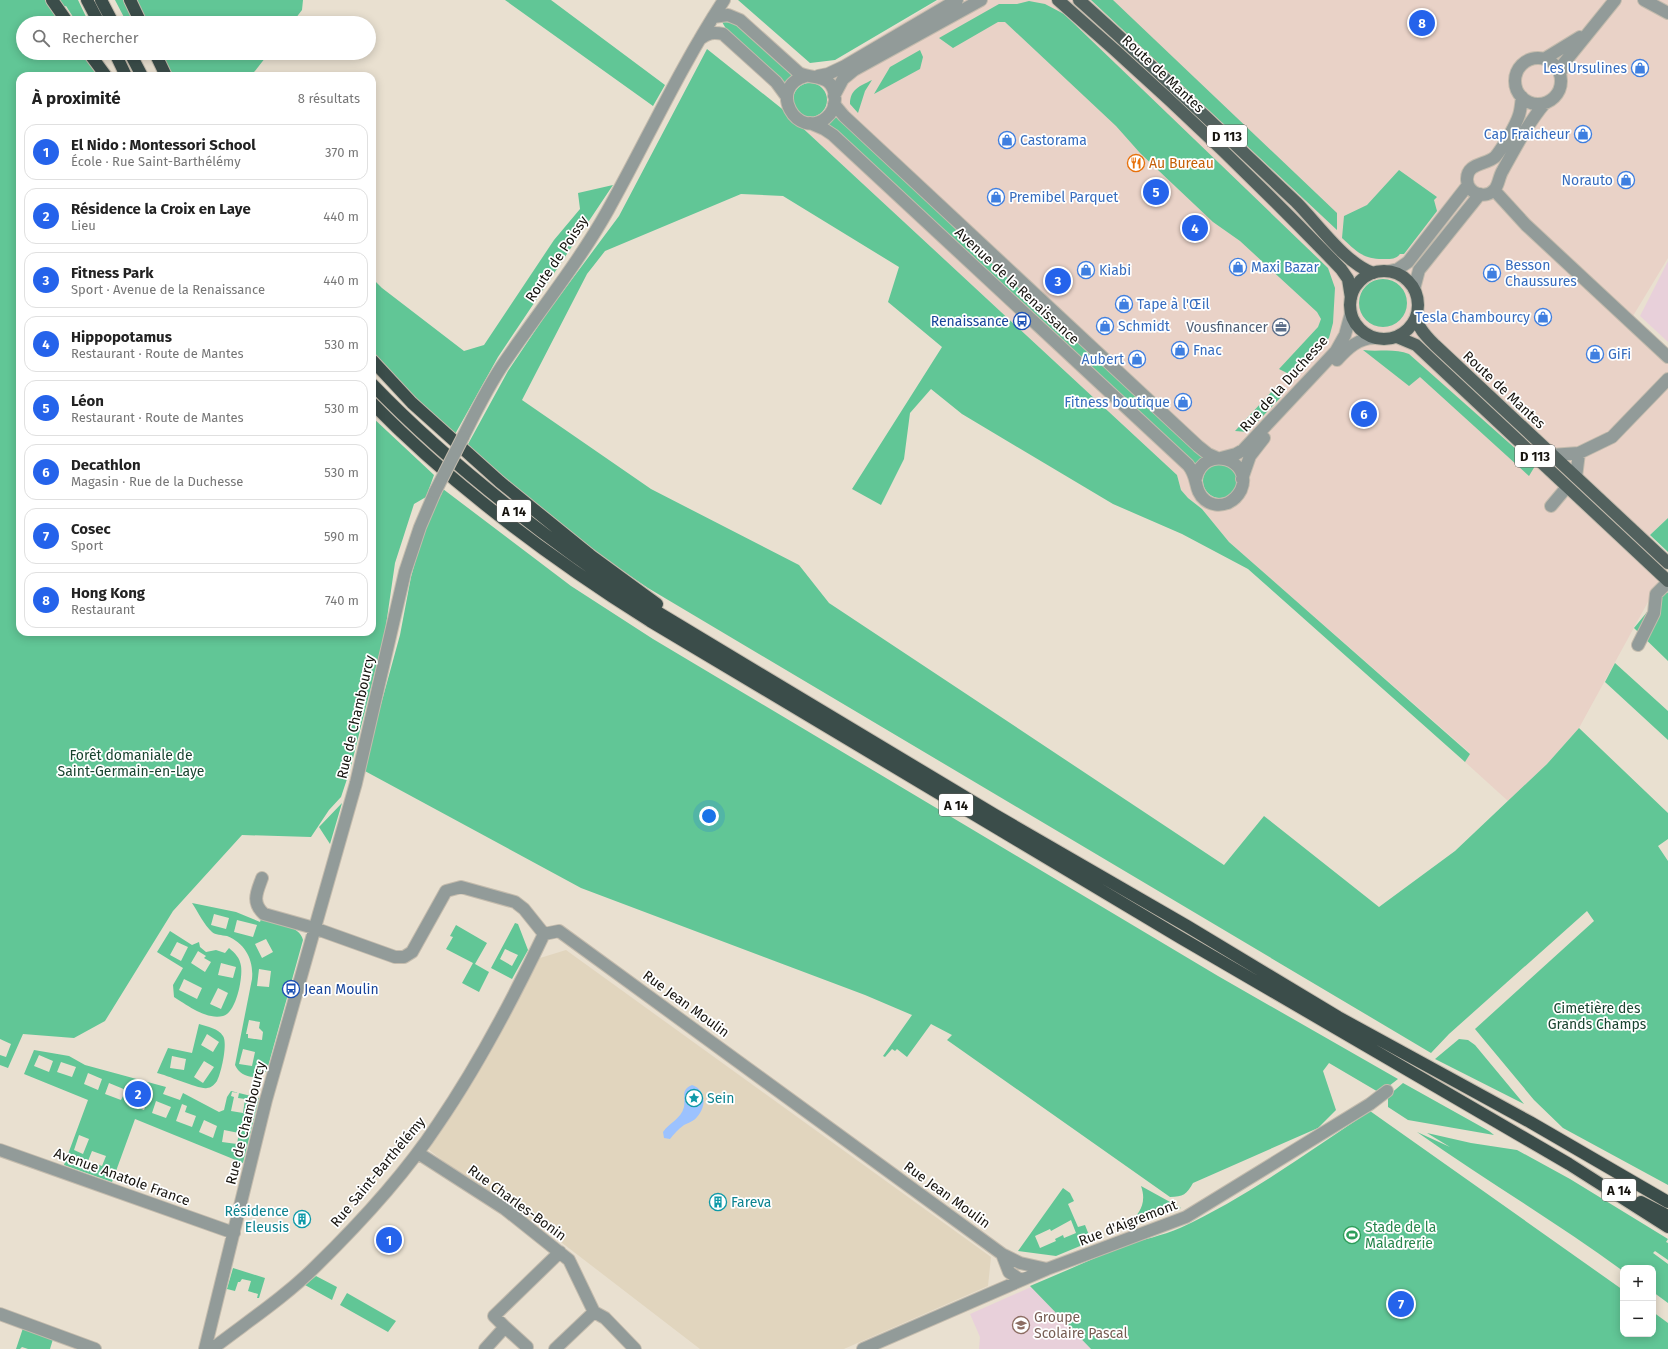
<!DOCTYPE html>
<html lang="fr">
<meta charset="utf-8">
<style>
:root{--surface:#fff;--page:#f2f2f2;--text:#222;--muted:#767676;--line:#e0e0e0;--accent:#2563eb}
body{margin:0;font-family:"Fira Sans",sans-serif;background:var(--page);color:var(--text)}
.controls{position:absolute;right:12px;bottom:12px;display:grid;overflow:hidden;border-radius:8px;box-shadow:0 2px 10px #0003}
.controls button{width:36px;height:36px;display:grid;place-items:center;padding:0;border:0;border-bottom:1px solid var(--line);background:var(--surface);color:var(--text);font:20px sans-serif}
.you{position:absolute;left:709px;top:816px;width:14px;height:14px;margin:-10px;border:3px solid #fff;border-radius:50%;background:#1a73e8;box-shadow:0 0 0 6px #1a73e833}
.badge{display:grid;place-items:center;width:26px;height:26px;border-radius:50%;background:var(--accent);color:#fff;font-size:13px;font-weight:700}
.pin{position:absolute;translate:-50% -50%;border:2px solid #fff;box-shadow:0 1px 4px #0006}
.list{margin:0;padding:0;list-style:none}
h2{display:flex;justify-content:space-between;align-items:center;height:52px;margin:0;padding:0 16px;font-size:17px}
h2 small{font-size:13px;font-weight:400;color:var(--muted)}
.list li{display:grid;grid-template-columns:26px 1fr auto;gap:12px;align-items:center;box-sizing:border-box;height:56px;margin:0 8px 8px;padding:0 8px;border:1px solid var(--line);border-radius:12px}
.list b{display:block;font-size:15px;white-space:nowrap}
.list p{margin:0;font-size:13px;white-space:nowrap;color:var(--muted)}
.list em{font-size:13px;font-style:normal;color:var(--muted)}
.icon{flex:none;width:22px;height:22px;fill:none;stroke:currentColor;stroke-width:2;stroke-linecap:round;stroke-linejoin:round}
.map{position:relative;flex:none;width:1668px;height:1349px;overflow:hidden}
.search{position:absolute;background:var(--surface);box-shadow:0 2px 10px #0003;left:16px;top:16px;width:360px;height:44px;display:flex;align-items:center;gap:10px;box-sizing:border-box;padding:0 14px;border-radius:22px;color:var(--muted);font-size:15px}
.panel{position:absolute;background:var(--surface);box-shadow:0 2px 10px #0003;left:16px;top:72px;width:360px;height:564px;border-radius:12px}
.map>svg:first-child{display:block}
</style>
<div class="map">
<svg width="1668" height="1349" viewBox="0 0 1668 1349">
<rect width="100%" height="100%" fill="#e9e0d0"/>
<path fill="#e9d2c7" d="M939,0H1668V258L1633,316L1668,353V518L1650,535L1660,580L1579,728L1547,764L1508,801L1465,762L1470,753L1229,542L1202,509L1188,498L1181,490L1177,475L781,108L820,73Z"/>
<path fill="#e1d5be" d="M566,950L991,1257L988,1286L844,1349H700L518,1209L448,1165L428,1149L483,1063L540,958Z"/>
<path fill="#e8d0da" d="M1668,261V342L1640,316Z
M1031,1287L1091,1349H979L980,1337L970,1314Z"/>
<path fill="#61c696" fill-rule="evenodd" d="M0,0H45L61,23H23V53H83L99,76H20V632H372V417L434,475L426,497L414,504L395,563L385,632L350,770L341,797L329,810L311,837L242,835L173,911L105,1021L74,1038L23,1034L8,1068L0,1065V1055L6,1057L11,1044L0,1039Z
M58,0H78L89,23H77L66,6L61,8Z
M115,0H125L135,23H127Z
M135,0H303L302,10L292,23H146Z
M505,0H551L665,85L653,106Z
M738,0H937L835,60L810,63Z
M1091,0H1113L1337,213V230Z
M1029,1L1045,4L1064,14L1328,268L1335,288L1333,323L1329,338L1289,374L1279,369L1318,327L1321,319L1317,312L1240,241L1213,222L1140,153L1116,126L1005,22H998L953,48L939,38L999,4H1017Z
M722,22L738,23L795,75L785,85L728,32Z
M707,49L781,108L1177,475L1181,490L1188,498L1202,509L1229,542L1470,754L1465,762L1248,569L1182,534L1113,504L962,414L931,389L910,413L904,459L881,505L852,489L942,347L888,302L899,267L783,196L741,194L605,251L587,274L522,400L651,489L799,565L829,603L1224,865L1264,816L1379,907L1455,851L1547,764L1579,728L1668,813V839L1658,846L1668,861V1185L1563,1128L1534,1100L1475,1029L1594,921L1587,911L1449,1034L1431,1053L648,588L579,541L467,446L508,371L547,313L619,216Z
M920,50L923,57L920,69L874,94L890,67Z
M159,53H269L251,76H171Z
M872,80L865,91L858,113L850,104C850,89 860,86 872,80Z
M793 100a17 17 0 1 1 34 0a17 17 0 1 1-34 0Z
M832,112L1204,457L1195,466L823,122Z
M1399,170L1437,197L1434,200L1437,211L1404,254H1400C1396,259 1391,259 1386,259C1364,260 1357,252 1342,238L1344,216L1367,205Z
M613,185L498,357L454,436L411,394L372,352V278L382,288L464,351L484,345L554,240L580,209L578,193Z
M1359 303a24 24 0 1 1 48 0a24 24 0 1 1-48 0Z
M1363,350C1379,352 1395,348 1409,354L1535,466L1529,476L1420,377L1409,386Z
M1275,388L1281,397L1248,432L1235,431Z
M1203 481a17 17 0 1 1 34 0a17 17 0 1 1-34 0Z
M443,489L571,586L653,639L1218,976L1398,1079L1380,1093L1329,1063L1323,1071L1336,1110L1318,1128L1193,1183C1187,1194 1183,1197 1170,1197L947,1040L952,1035L931,1024L907,1057L897,1049L895,1051L892,1049L885,1057L883,1056L912,1015L865,995L581,888L363,770L400,635L411,577L424,530Z
M1668,518V552L1650,535Z
M1665,590L1668,593V661L1634,628Z
M1615,663L1668,711V740L1605,682Z
M342,803L330,844L319,827Z
M192,903L236,912L260,922L261,919C274,923 300,925 303,940L267,1070C258,1082 240,1077 235,1065L252,979C254,960 245,943 227,936C222,935 215,935 212,932C204,925 198,912 192,903ZM214,914L229,918L226,929L211,925ZM237,920L257,925L253,937L234,932ZM266,939L273,952L262,958L255,944ZM259,969L271,971L269,987L257,986ZM249,1020L260,1022L259,1028L263,1032L262,1040L248,1038V1034H246ZM243,1049L255,1052L252,1066L239,1064Z
M515,923L518,924L528,950L512,979L491,968ZM505,949L518,955L512,966L500,959Z
M456,925L487,943L475,964L489,972L479,992L462,983L473,963L446,949L453,937L450,936Z
M170,931L192,945L199,942L200,947L206,952L216,950L225,953L229,948C235,953 240,958 241,966C243,978 236,1013 223,1016C206,1020 187,1005 174,997L173,985L183,968L157,952ZM177,942L188,947L181,961L170,955ZM198,951L206,956L204,958L211,962L205,972L191,963ZM221,963L236,967L233,978L218,975ZM184,979L202,988L197,999L179,990ZM218,988L228,993L221,1009L210,1004Z
M199,1024C208,1027 218,1028 223,1036C228,1043 221,1074 217,1081C214,1085 211,1088 207,1088C200,1090 167,1075 157,1073L168,1048L192,1053ZM207,1034L219,1042L213,1052L201,1045ZM172,1056L186,1059L184,1070L170,1068ZM204,1061L214,1067L203,1083L194,1077Z
M1459,1039L1468,1040L1475,1045L1524,1104L1435,1059Z
M34,1050L69,1056L85,1065L166,1087L163,1094L180,1100L183,1093L219,1112L224,1110L227,1097L231,1091L259,1098L243,1163L135,1119L112,1182L64,1165L88,1100L24,1074ZM39,1055L53,1061L49,1072L34,1066ZM61,1062L76,1067L72,1077L57,1072ZM88,1073L102,1079L98,1090L84,1084ZM109,1083L126,1090L121,1100L105,1094ZM136,1085L145,1089L142,1098L147,1101L144,1110L129,1104ZM232,1092L239,1093L238,1098L245,1099L243,1113L231,1111L234,1097L231,1096ZM156,1101L171,1107L166,1118L152,1113ZM182,1104L187,1106L185,1112L196,1116L192,1127L176,1121ZM204,1120L217,1126L213,1138L199,1132ZM224,1130L239,1133L237,1144L222,1142ZM79,1135L89,1139L83,1154L74,1150ZM92,1151L106,1156L102,1166L88,1161Z
M1403,1083L1489,1131L1494,1135L1408,1120L1388,1107V1096Z
M1370,1111L1623,1290V1334H1653V1312L1668,1323V1349H1091L1030,1286C1062,1273 1093,1258 1125,1246C1143,1239 1162,1236 1180,1228C1247,1197 1308,1152 1370,1111Z
M1417,1132L1450,1147L1427,1133L1471,1143L1517,1150L1570,1179L1668,1239L1666,1242L1668,1243V1260L1655,1251L1653,1253L1668,1264V1303L1653,1292V1268H1623V1271C1556,1222 1485,1180 1417,1132Z
M1141,1186L1181,1208L1129,1226L1127,1225C1140,1214 1147,1203 1141,1186Z
M1063,1188L1070,1193L1074,1201L1068,1204L1078,1227L1085,1225L1089,1235L1085,1244L1056,1256L1018,1251ZM1071,1220L1076,1233L1064,1238L1063,1235L1055,1239L1056,1241L1040,1248L1035,1236L1050,1229L1051,1231Z
M233,1268L265,1278L259,1298H257L258,1294L248,1291L251,1281L242,1279L240,1282H238L235,1291L227,1289Z
M316,1276L337,1287L332,1300L305,1285Z
M347,1293L396,1321L388,1332L340,1305Z
M23,1328L53,1339L50,1349H28L22,1347L20,1349H16Z"/>
<path fill="#9cc2fe" d="M692,1085C706,1090 707,1106 697,1117C694,1121 688,1123 684,1125C678,1129 674,1134 670,1139L664,1138L663,1132C669,1123 681,1119 684,1107C686,1097 680,1090 692,1085Z"/>
<g fill="none" stroke-linecap="round" stroke-linejoin="round">
<g stroke="#c3bbad" stroke-width="14">
<path id="minor" d="M1644,0L1668,13
M713,17L728,15L740,20L799,73C812,80 834,72 835,99C835,106 832,113 826,118C797,141 766,87 806,76
M700,39C708,33 713,32 723,34L776,82L787,97
M1515 81a23 23 0 1 1 46 0a23 23 0 1 1-46 0Z
M1544,59L1580,37
M1560,74L1564,63L1615,0
M818,76L828,74L845,66L957,0
M834,96L843,79L854,70L981,0
M1522,97C1521,103 1521,109 1519,115C1516,125 1502,149 1495,157C1486,165 1466,163 1467,180C1468,194 1486,200 1495,189C1499,184 1499,176 1503,170C1516,147 1528,123 1545,103
M834,104L844,116L1198,446L1208,454L1217,458
M810,123L824,129L833,135L1188,465C1199,478 1193,490 1205,500C1211,505 1220,506 1228,503C1234,500 1238,496 1241,490C1254,460 1204,443 1196,478
M1494,190L1526,225L1668,357
M1390,271L1398,269L1408,262L1468,185
M1414,289L1419,270L1480,194
M1337,360C1347,349 1359,337 1376,338
M463,437C476,411 489,384 506,360C540,310 579,262 608,210C647,140 680,67 724,0
M1551,455L1579,453L1612,437L1668,379
M1221,458L1236,454L1243,450L1336,351L1345,335L1351,313
M1576,477L1579,453
M1242,479L1250,456L1264,438
M1551,506L1567,487
M1638,645L1654,613L1656,594L1668,582
M262,878C257,892 251,902 264,914L314,928L395,957H404L412,952L446,891L461,887L515,902L524,909L544,934
M544,934L559,931L1002,1254L1020,1263L1047,1269
M0,1150L234,1233
M418,1153L505,1209L569,1260L594,1312L605,1318L635,1349
M1002,1254L1009,1272L1019,1279
M0,1314L95,1349
M505,1327L527,1347
M205,1349L266,1100L356,783L405,572L420,527L435,492
M212,1349C247,1322 285,1297 316,1266C359,1224 405,1174 438,1124C479,1064 513,999 544,934
M485,1349L505,1327L494,1316L560,1252
M555,1349L594,1312
M863,1349L1047,1269L1186,1217L1370,1104L1387,1091"/>
</g>
<g stroke="#c3bbad" stroke-width="14">
<path id="major" d="M1058,0C1156,85 1251,175 1341,269L1348,279L1351,298
M1079,0C1153,66 1224,134 1296,202C1318,224 1345,263 1373,273
M1350 305a34 34 0 1 1 68 0a34 34 0 1 1-68 0Z
M1417,316C1416,327 1428,338 1435,345L1668,563
M1397,337L1416,345L1433,361L1668,581"/>
</g>
<g stroke="#c3bbad" stroke-width="14">
<path id="highway" d="M52,0L68,23
M87,0L99,23
M101,0L113,23
M130,0L141,23
M89,53L106,76
M115,53L126,76
M130,53L142,76
M155,53L166,76
M372,360L412,403L500,482L590,555L657,604
M372,384C452,467 544,537 639,601L995,815L1187,926L1338,1017L1530,1122L1668,1202
M372,403C455,488 550,558 650,621L1181,938L1569,1164L1668,1227
M1641,1202L1668,1216"/>
</g>
<use href="#minor" stroke="#929b99" stroke-width="12"/>
<use href="#major" stroke="#52615e" stroke-width="12"/>
<use href="#highway" stroke="#3b4d4a" stroke-width="12"/>
<g stroke="#c3bbad" stroke-width="14" stroke-linecap="butt">
<path id="minor-bridge" d="M435,492L463,437"/>
</g>
<use href="#minor-bridge" stroke="#929b99" stroke-width="12"/>
</g>
<defs>
<g id="shop-ring" transform="scale(0.9)"><circle r="9.5" fill="#fff" stroke="#3f7fe0" stroke-width="1.5"/><path d="M-5-2.5h2.3a2.7 3.5 0 0 1 5.4 0H5L5.5 6h-11ZM-1.5-2.5h3a1.5 2.3 0 0 0-3 0Z" fill="#3f7fe0"/></g>
<g id="restaurant-ring" transform="scale(0.9)"><circle r="9.5" fill="#fff" stroke="#e8710a" stroke-width="1.5"/><path d="M-5-6h1v4h1v-4h1v4h1v-4h1v5L-1.5 .5V6h-2V.5L-5-1ZM5-6V6H3V1.5H1.5Q1.5-4 5-6Z" fill="#e8710a"/></g>
<g id="bus-ring" transform="scale(0.9)"><circle r="9.5" fill="#fff" stroke="#1a4fb4" stroke-width="1.5"/><path d="M-5-6H5V4H4V6H2V4H-2V6H-4V4H-5ZM-3.5-4V0h7V-4ZM-3.5 1.2v1.5H-2V1.2ZM2 1.2v1.5H3.5V1.2Z" fill="#1a4fb4"/></g>
<g id="office-ring" transform="scale(0.9)"><circle r="9.5" fill="#fff" stroke="#5c6f8a" stroke-width="1.5"/><path d="M-6-3h4V-5.5h4V-3h4V5H-6ZM-1-4.5V-3h2v-1.5ZM-6 0V1H6V0Z" fill="#5c6f8a"/></g>
<g id="sight-ring" transform="scale(0.9)"><circle r="9.5" fill="#fff" stroke="#0f9aa8" stroke-width="1.5"/><path d="M0-6L1.8-2.2L6-1.7L2.9 1.2L3.7 5.4L0 3.3L-3.7 5.4L-2.9 1.2L-6-1.7L-1.8-2.2Z" fill="#0f9aa8"/></g>
<g id="building-ring" transform="scale(0.9)"><circle r="9.5" fill="#fff" stroke="#0f9aa8" stroke-width="1.5"/><path d="M-4-6H4V6H1V3H-1V6H-4ZM-2.5-4.3h1.7v1.8h-1.7ZM.8-4.3h1.7v1.8H.8ZM-2.5-1h1.7V.8h-1.7ZM.8-1h1.7V.8H.8Z" fill="#0f9aa8"/></g>
<g id="stadium-ring" transform="scale(0.9)"><circle r="9.5" fill="#fff" stroke="#2e9e5b" stroke-width="1.5"/><path d="M0-5a6.5 5 0 1 0 0 10a6.5 5 0 1 0 0-10ZM-3.5-1.8h7v3.6h-7Z" fill="#2e9e5b"/></g>
<g id="school-ring" transform="scale(0.9)"><circle r="9.5" fill="#fff" stroke="#8d6e63" stroke-width="1.5"/><path d="M0-5L7-2L0 1L-7-2ZM-4 1L0 2.5L4 1V4Q0 6-4 4Z" fill="#8d6e63"/></g>
</defs>
<g fill-rule="evenodd">
<use href="#shop-ring" x="1640" y="68"/>
<use href="#shop-ring" x="1583" y="134"/>
<use href="#shop-ring" x="1007" y="140"/>
<use href="#restaurant-ring" x="1136" y="163"/>
<use href="#shop-ring" x="1626" y="180"/>
<use href="#shop-ring" x="996" y="197"/>
<use href="#shop-ring" x="1238" y="267"/>
<use href="#shop-ring" x="1086" y="270"/>
<use href="#shop-ring" x="1492" y="273"/>
<use href="#shop-ring" x="1124" y="304"/>
<use href="#shop-ring" x="1543" y="317"/>
<use href="#bus-ring" x="1022" y="321"/>
<use href="#shop-ring" x="1105" y="326"/>
<use href="#office-ring" x="1281" y="327"/>
<use href="#shop-ring" x="1180" y="350"/>
<use href="#shop-ring" x="1595" y="354"/>
<use href="#shop-ring" x="1137" y="359"/>
<use href="#shop-ring" x="1183" y="402"/>
<use href="#bus-ring" x="291" y="989"/>
<use href="#sight-ring" x="694" y="1098"/>
<use href="#building-ring" x="718" y="1202"/>
<use href="#building-ring" x="302" y="1219"/>
<use href="#stadium-ring" x="1352" y="1235"/>
<use href="#school-ring" x="1021" y="1325"/>
</g>
<g text-anchor="middle" dominant-baseline="central" stroke-width="3.5" stroke-linejoin="round" paint-order="stroke">
<g fill="#fff" stroke="#5c5a56" stroke-width="1">
<rect x="1207" y="125" width="40" height="22" rx="3"/>
<rect x="1515" y="445" width="40" height="22" rx="3"/>
<rect x="497" y="500" width="34" height="22" rx="3"/>
<rect x="939" y="794" width="34" height="22" rx="3"/>
<rect x="1602" y="1179" width="34" height="22" rx="3"/>
</g>
<g font-size="13" font-weight="bold" fill="#16130e">
<text x="1227" y="136">D 113</text>
<text x="1535" y="456">D 113</text>
<text x="514" y="511">A 14</text>
<text x="956" y="805">A 14</text>
<text x="1619" y="1190">A 14</text>
</g>
<g font-size="14" fill="#366cbe" stroke="#fff" text-anchor="start">
<text x="1627" y="68" text-anchor="end">Les Ursulines</text>
<text x="1570" y="134" text-anchor="end">Cap Fraicheur</text>
<text x="1020" y="140">Castorama</text>
<text x="1613" y="180" text-anchor="end">Norauto</text>
<text x="1009" y="197">Premibel Parquet</text>
<text x="1505" y="265">Besson<tspan x="1505" dy="16">Chaussures</tspan></text>
<text x="1251" y="267">Maxi Bazar</text>
<text x="1099" y="270">Kiabi</text>
<text x="1137" y="304">Tape à l'Œil</text>
<text x="1530" y="317" text-anchor="end">Tesla Chambourcy</text>
<text x="1118" y="326">Schmidt</text>
<text x="1193" y="350">Fnac</text>
<text x="1608" y="354">GiFi</text>
<text x="1124" y="359" text-anchor="end">Aubert</text>
<text x="1170" y="402" text-anchor="end">Fitness boutique</text>
</g>
<g font-size="14" fill="#16130e" stroke="#fff">
<text transform="translate(1163 74) rotate(43)">Route de Mantes</text>
<text transform="translate(557 259) rotate(-56)">Route de Poissy</text>
<text transform="translate(1017 286) rotate(43)">Avenue de la Renaissance</text>
<text transform="translate(1284 384) rotate(-48)">Rue de la Duchesse</text>
<text transform="translate(1504 390) rotate(43)">Route de Mantes</text>
<text transform="translate(356 717) rotate(-77)">Rue de Chambourcy</text>
<text transform="translate(686 1004) rotate(36)">Rue Jean Moulin</text>
<text transform="translate(246 1123) rotate(-76)">Rue de Chambourcy</text>
<text transform="translate(378 1172) rotate(-50)">Rue Saint-Barthélémy</text>
<text transform="translate(122 1177) rotate(20)">Avenue Anatole France</text>
<text transform="translate(947 1195) rotate(36)">Rue Jean Moulin</text>
<text transform="translate(517 1203) rotate(36)">Rue Charles-Bonin</text>
<text transform="translate(1128 1223) rotate(-21)">Rue d'Aigremont</text>
</g>
<g font-size="14" fill="#c56008" stroke="#fff" text-anchor="start">
<text x="1149" y="163">Au Bureau</text>
</g>
<g font-size="14" fill="#164399" stroke="#fff" text-anchor="end">
<text x="1009" y="321">Renaissance</text>
<text x="304" y="989" text-anchor="start">Jean Moulin</text>
</g>
<g font-size="14" fill="#4e5e75" stroke="#fff" text-anchor="end">
<text x="1268" y="327">Vousfinancer</text>
</g>
<g font-size="14" fill="#18432f" stroke="#fff">
<text x="131" y="755">Forêt domaniale de<tspan x="131" dy="16">Saint-Germain-en-Laye</tspan></text>
<text x="1597" y="1008">Cimetière des<tspan x="1597" dy="16">Grands Champs</tspan></text>
</g>
<g font-size="14" fill="#0d838f" stroke="#fff" text-anchor="start">
<text x="707" y="1098">Sein</text>
<text x="731" y="1202">Fareva</text>
<text x="289" y="1211" text-anchor="end">Résidence<tspan x="289" dy="16">Eleusis</tspan></text>
</g>
<g font-size="14" fill="#27864d" stroke="#fff" text-anchor="start">
<text x="1365" y="1227">Stade de la<tspan x="1365" dy="16">Maladrerie</tspan></text>
</g>
<g font-size="14" fill="#785e54" stroke="#fff" text-anchor="start">
<text x="1034" y="1317">Groupe<tspan x="1034" dy="16">Scolaire Pascal</tspan></text>
</g>
</g>
</svg>
<div class="controls">
<button>+</button>
<button>−</button>
</div>
<div class="you"></div>
<div class="pin badge" style="left:389px;top:1240px">1</div>
<div class="pin badge" style="left:138px;top:1094px">2</div>
<div class="pin badge" style="left:1058px;top:281px">3</div>
<div class="pin badge" style="left:1195px;top:228px">4</div>
<div class="pin badge" style="left:1156px;top:192px">5</div>
<div class="pin badge" style="left:1364px;top:414px">6</div>
<div class="pin badge" style="left:1401px;top:1304px">7</div>
<div class="pin badge" style="left:1422px;top:23px">8</div>
<div class="search"><svg class="icon" aria-label="search" viewBox="0 0 24 24"><circle cx="10" cy="10" r="6"/><path d="M15 15l6 6"/></svg>Rechercher</div>
<section class="panel">
<h2>À proximité<small>8 résultats</small></h2>
<ul class="list">
<li><span class="badge">1</span><div><b>El Nido : Montessori School</b><p>École · Rue Saint-Barthélémy</p></div><em>370 m</em></li>
<li><span class="badge">2</span><div><b>Résidence la Croix en Laye</b><p>Lieu</p></div><em>440 m</em></li>
<li><span class="badge">3</span><div><b>Fitness Park</b><p>Sport · Avenue de la Renaissance</p></div><em>440 m</em></li>
<li><span class="badge">4</span><div><b>Hippopotamus</b><p>Restaurant · Route de Mantes</p></div><em>530 m</em></li>
<li><span class="badge">5</span><div><b>Léon</b><p>Restaurant · Route de Mantes</p></div><em>530 m</em></li>
<li><span class="badge">6</span><div><b>Decathlon</b><p>Magasin · Rue de la Duchesse</p></div><em>530 m</em></li>
<li><span class="badge">7</span><div><b>Cosec</b><p>Sport</p></div><em>590 m</em></li>
<li><span class="badge">8</span><div><b>Hong Kong</b><p>Restaurant</p></div><em>740 m</em></li>
</ul>
</section>
</div>
